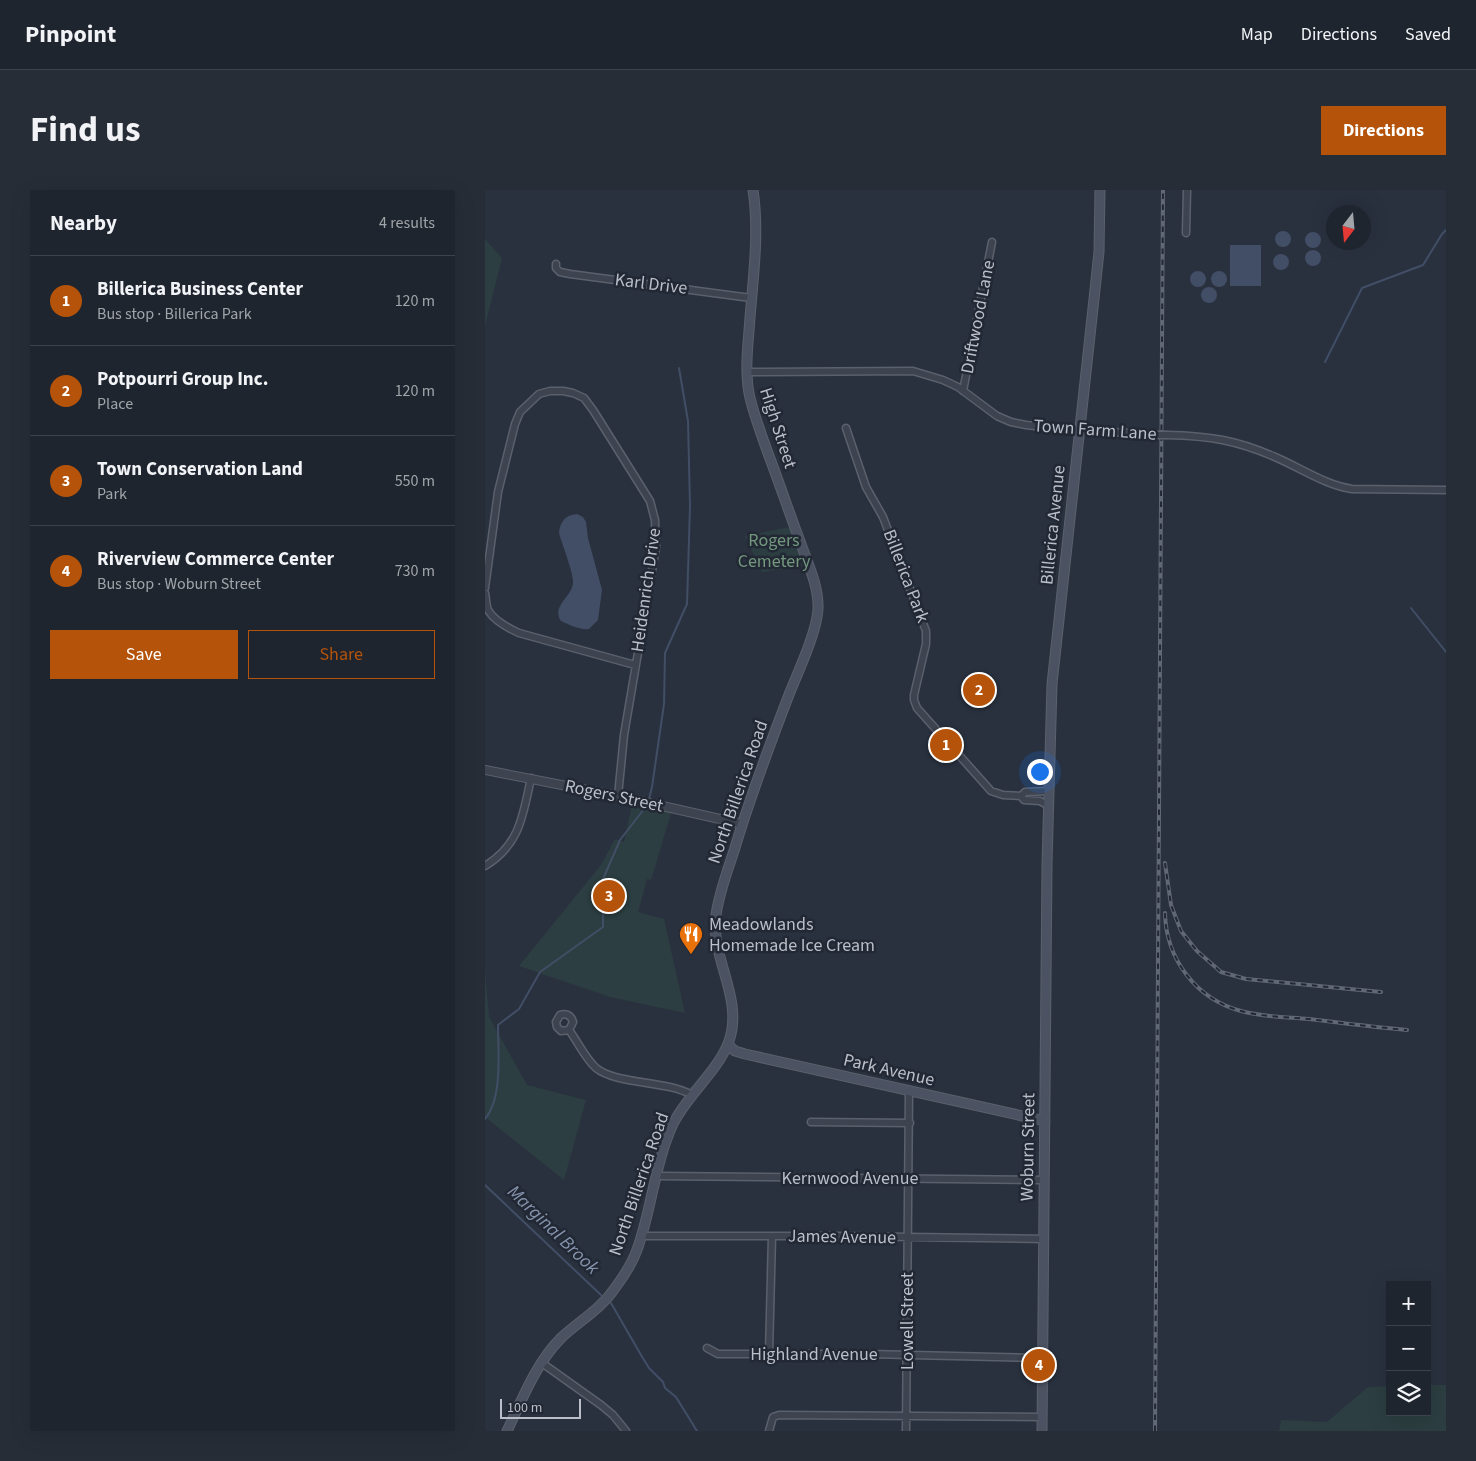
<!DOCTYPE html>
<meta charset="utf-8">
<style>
:root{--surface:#1f252f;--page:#272d37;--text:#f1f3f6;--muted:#a1a5aa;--line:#3c424b;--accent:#b45309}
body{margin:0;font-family:"Source Sans 3",sans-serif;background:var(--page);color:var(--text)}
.controls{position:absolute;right:15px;bottom:15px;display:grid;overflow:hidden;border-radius:0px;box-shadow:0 5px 20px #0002}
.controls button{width:45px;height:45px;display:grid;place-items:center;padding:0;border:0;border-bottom:1px solid var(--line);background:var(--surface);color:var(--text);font:25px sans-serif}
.compass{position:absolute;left:841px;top:15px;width:45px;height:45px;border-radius:50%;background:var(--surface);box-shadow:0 5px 20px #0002;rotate:196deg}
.scale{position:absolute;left:15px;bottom:12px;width:81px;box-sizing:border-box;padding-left:5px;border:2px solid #babfc9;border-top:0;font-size:14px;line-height:18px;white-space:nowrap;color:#babfc9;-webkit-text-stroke:4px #222834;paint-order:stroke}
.you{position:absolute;left:554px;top:581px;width:18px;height:18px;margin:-12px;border:4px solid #fff;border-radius:50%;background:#1a73e8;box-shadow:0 0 0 8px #1a73e833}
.badge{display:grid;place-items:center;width:32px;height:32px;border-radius:50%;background:var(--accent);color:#fff;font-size:16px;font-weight:700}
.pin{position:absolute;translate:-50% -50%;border:2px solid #fff;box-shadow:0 1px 5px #0006}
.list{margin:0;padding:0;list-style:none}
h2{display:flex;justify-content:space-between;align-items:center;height:65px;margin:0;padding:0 20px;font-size:21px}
h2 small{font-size:16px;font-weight:400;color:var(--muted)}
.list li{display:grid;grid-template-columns:32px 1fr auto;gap:15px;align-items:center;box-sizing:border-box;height:90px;padding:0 20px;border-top:1px solid var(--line)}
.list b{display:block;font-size:19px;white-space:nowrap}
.list p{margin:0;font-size:16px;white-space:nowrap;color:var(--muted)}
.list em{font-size:16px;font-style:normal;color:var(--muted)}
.actions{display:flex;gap:10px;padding:15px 20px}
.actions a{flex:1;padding:11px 0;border:1px solid var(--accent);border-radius:0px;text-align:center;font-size:18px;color:var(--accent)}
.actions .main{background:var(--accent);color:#fff}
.icon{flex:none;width:28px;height:28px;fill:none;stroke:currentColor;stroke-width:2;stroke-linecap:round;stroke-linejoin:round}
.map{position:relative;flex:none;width:961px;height:1241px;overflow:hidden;border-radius:0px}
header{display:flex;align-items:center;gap:30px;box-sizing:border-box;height:70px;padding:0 25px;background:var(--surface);border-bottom:1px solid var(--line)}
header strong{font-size:24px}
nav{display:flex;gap:28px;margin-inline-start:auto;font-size:18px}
.intro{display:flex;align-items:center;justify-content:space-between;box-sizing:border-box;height:120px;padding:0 30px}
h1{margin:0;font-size:35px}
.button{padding:12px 22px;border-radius:0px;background:var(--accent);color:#fff;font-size:18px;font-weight:700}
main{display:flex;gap:30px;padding:0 30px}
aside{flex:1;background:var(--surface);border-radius:0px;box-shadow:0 5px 20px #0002}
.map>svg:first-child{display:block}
</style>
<header>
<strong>Pinpoint</strong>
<nav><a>Map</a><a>Directions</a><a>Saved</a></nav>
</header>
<div class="intro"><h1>Find us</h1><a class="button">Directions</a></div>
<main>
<aside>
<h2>Nearby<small>4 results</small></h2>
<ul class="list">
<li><span class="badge">1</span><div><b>Billerica Business Center</b><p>Bus stop · Billerica Park</p></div><em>120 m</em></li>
<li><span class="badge">2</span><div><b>Potpourri Group Inc.</b><p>Place</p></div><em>120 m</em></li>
<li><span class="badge">3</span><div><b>Town Conservation Land</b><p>Park</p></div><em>550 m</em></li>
<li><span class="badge">4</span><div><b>Riverview Commerce Center</b><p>Bus stop · Woburn Street</p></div><em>730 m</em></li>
</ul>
<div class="actions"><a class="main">Save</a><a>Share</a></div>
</aside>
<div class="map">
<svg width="961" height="1241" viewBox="0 0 961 1241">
<rect width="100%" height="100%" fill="#29313f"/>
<path fill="#2c3e41" d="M0,49L17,68L0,136Z
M305,337L319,376L277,382L260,346Z
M147,615L186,623L166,690L162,689L153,722L179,729L200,823L125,807L34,776L116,675L130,649L139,652Z
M0,780L4,827L42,895L101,910L79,990L0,927Z
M942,1195H961V1241H794L796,1230L842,1232L883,1197L905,1196V1222H942Z"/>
<path fill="#414e66" d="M790 49a8 8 0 1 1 16 0a8 8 0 1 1-16 0Z
M820 50a8 8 0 1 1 16 0a8 8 0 1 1-16 0Z
M745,55H776V96H745Z
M820 68a8 8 0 1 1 16 0a8 8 0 1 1-16 0Z
M788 72a8 8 0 1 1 16 0a8 8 0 1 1-16 0Z
M726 89a8 8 0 1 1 16 0a8 8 0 1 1-16 0Z
M705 89a8 8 0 1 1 16 0a8 8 0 1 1-16 0Z
M716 105a8 8 0 1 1 16 0a8 8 0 1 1-16 0Z
M92,324L98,327L101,332L103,348L117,400L113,430L104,439C94,440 85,435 76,431C66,416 87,407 88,393C89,384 77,354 74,343C75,332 80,325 92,324Z"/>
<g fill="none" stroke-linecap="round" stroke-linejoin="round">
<path stroke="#414e66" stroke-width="2" d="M840,172L877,98L938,75L957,44L961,40
M926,418L961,462
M164,609L167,597L179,514L180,463L202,414L205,316L203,231L194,178
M0,929C18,907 13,862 13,835L34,819L55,782L118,737V689L135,650L159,619
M0,995L116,1105
M126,1113L156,1165L164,1178L178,1192L180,1198L191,1207L212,1241"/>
<g stroke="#5b616c" stroke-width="9">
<path id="minor" d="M701,43L702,0
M71,74V78L75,82L85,84L266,108
M262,182L428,181L458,190L473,197L512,226L526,232L541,235L567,238L674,245
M478,201L507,52
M361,238L381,297L398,327L441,441V454L429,505V510L432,518L506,601L518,605L536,606L540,602L564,601
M682,245C725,246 751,250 790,267C816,278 840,295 867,299L961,300
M0,398L13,302L30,234L35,222L54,204L65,201H78L88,203L99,208L108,220L165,311L170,330L171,357L139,545L133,606
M0,403C1,408 1,415 3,420C9,431 23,438 34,443L150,475
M536,606L539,610L555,611L564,616
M0,676C35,655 38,625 46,588
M84,840L76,841L72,837L71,832L75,825C81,823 86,825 88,832L84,840C93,852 100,868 111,878C132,895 181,890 207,905
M326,932L425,933
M171,986L559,990
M156,1046H352L559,1049
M222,1158L233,1164H383L558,1168
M284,1164L287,1046
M57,1173L116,1215L128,1225L141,1241
M284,1241L288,1227L294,1225L557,1227
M421,1241L424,901"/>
</g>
<g stroke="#5b616c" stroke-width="10">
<path id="tertiary" d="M0,580L133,606L257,634"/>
</g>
<g stroke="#5b616c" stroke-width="11">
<path id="secondary" d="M243,855L250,861L260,864L560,931
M22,1241C37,1210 51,1173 76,1148C94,1131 116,1119 130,1098C139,1086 148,1072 153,1057C167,1017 170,973 188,934C202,905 234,880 244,851C259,808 225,768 231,725C234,703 242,682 249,661C265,607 285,554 305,502C314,480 332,441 333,419C334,397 323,374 316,354C305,325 295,295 284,266C277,247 270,228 265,208C260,187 262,163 264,141C267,95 275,46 268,0
M557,1241L562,674L567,494L609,109L614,62L615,0"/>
</g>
<use href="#minor" stroke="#3d434f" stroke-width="6"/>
<use href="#tertiary" stroke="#3d434f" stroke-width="8"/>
<use href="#secondary" stroke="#4b5262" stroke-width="9"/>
<g stroke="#606775" stroke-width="4">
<path id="rail" d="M680,673L686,715L696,741L712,761L736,782L761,789L896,802
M680,723C681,769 711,809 756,821C777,827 801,827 824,829C856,833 889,837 922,840
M670,1241L678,0"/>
</g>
<use href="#rail" stroke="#222834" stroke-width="2" stroke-dasharray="5.5" stroke-linecap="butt"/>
<g stroke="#5b616c" stroke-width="9" stroke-linecap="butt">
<path id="minor-bridge" d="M674,245H682"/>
</g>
<use href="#minor-bridge" stroke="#3d434f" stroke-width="6"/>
</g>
<defs>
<g id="restaurant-pin" transform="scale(1.25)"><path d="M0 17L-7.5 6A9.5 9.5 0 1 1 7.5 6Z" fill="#e8710a" stroke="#222834"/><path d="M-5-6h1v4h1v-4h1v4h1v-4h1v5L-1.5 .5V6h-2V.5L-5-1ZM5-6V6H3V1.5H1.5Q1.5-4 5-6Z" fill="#fff"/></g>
</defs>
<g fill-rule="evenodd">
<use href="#restaurant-pin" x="206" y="744"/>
</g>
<g text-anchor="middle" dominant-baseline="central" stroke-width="5" stroke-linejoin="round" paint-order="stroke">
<g font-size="18" fill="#babfc9" stroke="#222834">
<text transform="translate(166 94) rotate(7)">Karl Drive</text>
<text transform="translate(493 127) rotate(-79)">Driftwood Lane</text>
<text transform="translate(293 238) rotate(72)">High Street</text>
<text transform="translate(610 240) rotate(4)">Town Farm Lane</text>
<text transform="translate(568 335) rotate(-84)">Billerica Avenue</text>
<text transform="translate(421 386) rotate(69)">Billerica Park</text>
<text transform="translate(161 400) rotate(-82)">Heidenrich Drive</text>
<text transform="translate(253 602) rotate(-71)">North Billerica Road</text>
<text transform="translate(129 606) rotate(12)">Rogers Street</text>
<text transform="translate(404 880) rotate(13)">Park Avenue</text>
<text transform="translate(543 957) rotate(-89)">Woburn Street</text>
<text x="365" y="988">Kernwood Avenue</text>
<text transform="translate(154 994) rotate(-71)">North Billerica Road</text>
<text transform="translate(357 1047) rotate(1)">James Avenue</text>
<text transform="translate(422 1131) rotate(-90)">Lowell Street</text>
<text x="329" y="1164">Highland Avenue</text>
</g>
<g font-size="18" fill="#73987e" stroke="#222834">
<text x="289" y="350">Rogers<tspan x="289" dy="21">Cemetery</tspan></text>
</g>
<g font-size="18" fill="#babfc9" stroke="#222834" text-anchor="start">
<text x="224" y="734">Meadowlands<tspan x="224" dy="21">Homemade Ice Cream</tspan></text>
</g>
<g font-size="19" font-style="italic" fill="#8594ad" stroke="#222834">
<text transform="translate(68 1040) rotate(44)">Marginal Brook</text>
</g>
</g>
</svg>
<div class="controls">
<button>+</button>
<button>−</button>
<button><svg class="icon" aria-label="layers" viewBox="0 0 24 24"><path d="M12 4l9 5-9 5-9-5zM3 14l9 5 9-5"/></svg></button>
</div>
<svg class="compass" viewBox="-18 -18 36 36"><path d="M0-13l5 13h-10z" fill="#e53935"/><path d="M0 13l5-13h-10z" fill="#a1a5aa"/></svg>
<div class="scale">100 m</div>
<div class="you"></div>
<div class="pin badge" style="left:461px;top:555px">1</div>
<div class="pin badge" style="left:494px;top:500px">2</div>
<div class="pin badge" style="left:124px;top:706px">3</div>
<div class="pin badge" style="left:554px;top:1175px">4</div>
</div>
</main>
